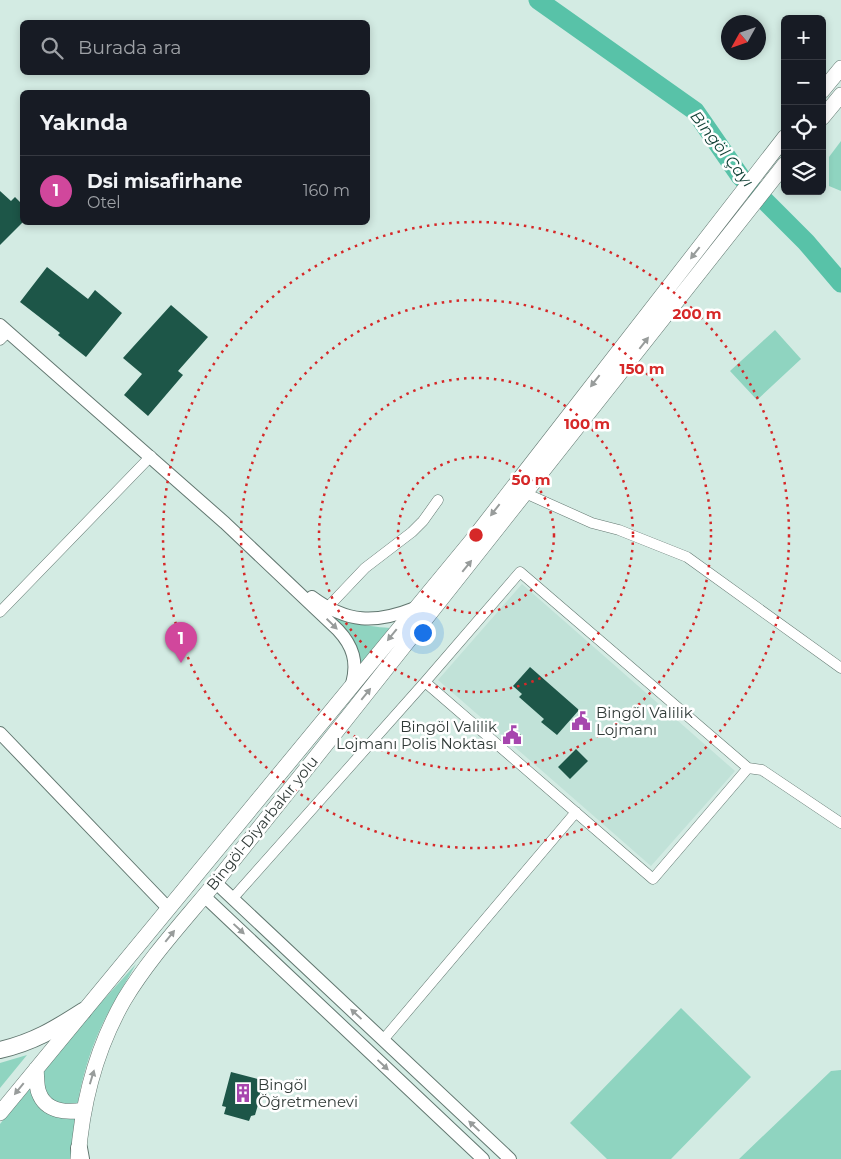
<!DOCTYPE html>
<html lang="tr">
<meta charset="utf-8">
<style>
:root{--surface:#171b24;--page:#20242c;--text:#f1f3f6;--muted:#9ea1a6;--line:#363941;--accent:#2563eb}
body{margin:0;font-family:Montserrat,sans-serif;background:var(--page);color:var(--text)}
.controls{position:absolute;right:15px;top:15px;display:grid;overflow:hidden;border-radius:8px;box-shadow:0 2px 8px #0003}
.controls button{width:45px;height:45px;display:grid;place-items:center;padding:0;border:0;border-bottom:1px solid var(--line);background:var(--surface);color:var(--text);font:25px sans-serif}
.compass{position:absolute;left:721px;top:15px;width:45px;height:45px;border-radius:50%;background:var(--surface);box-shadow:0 2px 8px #0003;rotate:230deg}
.you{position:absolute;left:422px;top:632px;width:18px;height:18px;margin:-12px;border:4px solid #fff;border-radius:50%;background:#1a73e8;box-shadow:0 0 0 8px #1a73e833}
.badge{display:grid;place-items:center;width:32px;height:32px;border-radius:50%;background:var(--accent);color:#fff;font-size:16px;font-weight:700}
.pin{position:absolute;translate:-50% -41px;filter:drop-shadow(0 1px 2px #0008)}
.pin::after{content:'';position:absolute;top:26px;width:18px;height:15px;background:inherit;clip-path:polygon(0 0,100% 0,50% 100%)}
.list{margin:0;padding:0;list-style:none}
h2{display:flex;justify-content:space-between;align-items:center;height:65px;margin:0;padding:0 20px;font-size:21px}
h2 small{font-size:16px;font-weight:400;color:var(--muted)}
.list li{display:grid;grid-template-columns:32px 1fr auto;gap:15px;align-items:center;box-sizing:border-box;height:70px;padding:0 20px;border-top:1px solid var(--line)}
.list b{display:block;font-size:19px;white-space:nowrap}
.list p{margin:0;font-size:16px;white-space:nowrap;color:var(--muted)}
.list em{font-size:16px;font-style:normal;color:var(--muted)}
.icon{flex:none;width:28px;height:28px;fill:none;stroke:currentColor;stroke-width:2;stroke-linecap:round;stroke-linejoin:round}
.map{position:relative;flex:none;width:841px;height:1159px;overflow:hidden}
.search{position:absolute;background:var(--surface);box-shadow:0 2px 8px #0003;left:20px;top:20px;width:350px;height:55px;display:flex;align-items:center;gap:12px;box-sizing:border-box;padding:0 18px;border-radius:8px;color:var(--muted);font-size:19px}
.panel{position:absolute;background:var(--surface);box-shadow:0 2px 8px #0003;left:20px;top:90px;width:350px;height:135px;border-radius:8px}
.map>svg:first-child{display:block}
</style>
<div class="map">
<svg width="841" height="1159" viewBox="0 0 841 1159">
<rect width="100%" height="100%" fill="#d3ebe3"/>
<path fill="#c1e2d8" d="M522,584L735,771L651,866L438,680Z"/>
<path fill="#8fd4c0" d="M841,141V191L829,186V157Z
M775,330L801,359L757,400L730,371Z
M322,609C348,622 361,626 390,628L361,663C355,636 344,627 322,609Z
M136,964C125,984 112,1004 102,1025C82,1067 74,1113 71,1159H0V1124L86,1019Z
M681,1008L751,1077L671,1159H607L570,1123Z
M27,1055L0,1088V1063Z
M841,1070V1159H739L831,1071Z"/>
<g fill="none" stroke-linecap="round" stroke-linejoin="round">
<path stroke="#58c2a8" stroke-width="19" d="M538,0L695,111L740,176L806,242L841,283"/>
</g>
<path fill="#1d5648" d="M0,191L11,201L15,197L22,204V223L0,245Z
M47,267L88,299L95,290L122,313L86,357L58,335L60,333L20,302Z
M171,305L208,337L178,371L183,375L148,416L124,395L142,374L123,358Z
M530,667L579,710L557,735L541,722L544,719L519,697L522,694L513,686Z
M512,727L521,735L512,744L504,736Z
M576,749L588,761L570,779L558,767Z
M231,1072L265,1081L255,1115L251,1116L249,1121L224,1114L226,1107L222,1106Z"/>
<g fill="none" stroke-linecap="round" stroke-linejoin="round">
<g stroke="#627770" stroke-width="11">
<path id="minor" d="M0,340L8,332
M525,493L592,523L619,530L687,557L841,668
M328,607L365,568L412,532L423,521L438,500
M0,612L151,456
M425,682L653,879L748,768
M233,898L425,682L520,572L748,768L762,770L841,823
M383,1040L576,812"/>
</g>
<g stroke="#627770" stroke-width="14">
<path id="tertiary" d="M0,325L225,523L338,630C353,646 358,662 352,684
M312,597C347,623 375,624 415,608
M0,733L168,908
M215,882L510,1159
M204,896L483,1159"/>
</g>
<g stroke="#627770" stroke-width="16">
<path id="primary" d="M822,91L841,68
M822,118L841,95
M36,1069C37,1076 36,1086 39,1093C46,1112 67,1113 84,1110
M0,1113L473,539L785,137
M78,1159C82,1103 96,1049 124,1000C150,957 184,921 215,883C258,830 300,776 343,723C491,537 638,350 785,164"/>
</g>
<g stroke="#627770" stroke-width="18">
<path id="trunk" d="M0,1050C34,1042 55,1029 83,1011
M79,1148L81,1159"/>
</g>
<use href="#minor" stroke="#fff" stroke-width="10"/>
<use href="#tertiary" stroke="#fff" stroke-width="12"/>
<use href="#primary" stroke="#fff" stroke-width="15"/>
<use href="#trunk" stroke="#fff" stroke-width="16"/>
</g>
<defs><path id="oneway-solid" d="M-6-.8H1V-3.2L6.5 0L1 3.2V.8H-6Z" transform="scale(1.25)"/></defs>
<g fill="#989c9b">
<use href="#oneway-solid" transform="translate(695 253) rotate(128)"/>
<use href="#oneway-solid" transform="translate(644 343) rotate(-52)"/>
<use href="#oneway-solid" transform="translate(595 381) rotate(128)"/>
<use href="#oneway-solid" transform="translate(495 510) rotate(128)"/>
<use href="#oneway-solid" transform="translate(467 566) rotate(-51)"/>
<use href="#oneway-solid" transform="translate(332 624) rotate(44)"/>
<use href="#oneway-solid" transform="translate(392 635) rotate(129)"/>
<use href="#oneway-solid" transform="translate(366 694) rotate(-51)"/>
<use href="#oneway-solid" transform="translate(239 929) rotate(43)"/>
<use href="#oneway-solid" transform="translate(170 936) rotate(-51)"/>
<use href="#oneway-solid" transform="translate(356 1014) rotate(-137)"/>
<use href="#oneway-solid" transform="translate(383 1065) rotate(43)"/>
<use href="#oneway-solid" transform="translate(92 1077) rotate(-73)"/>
<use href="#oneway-solid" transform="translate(19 1089) rotate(129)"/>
<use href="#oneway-solid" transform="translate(474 1126) rotate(-137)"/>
</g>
<g fill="none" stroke="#d62828" stroke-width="2.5" stroke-dasharray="2.5 5">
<circle cx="476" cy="535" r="78"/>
<circle cx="476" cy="535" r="157"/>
<circle cx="476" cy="535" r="235"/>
<circle cx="476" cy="535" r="313"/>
</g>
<defs>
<g id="civic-bare" transform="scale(1.5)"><path d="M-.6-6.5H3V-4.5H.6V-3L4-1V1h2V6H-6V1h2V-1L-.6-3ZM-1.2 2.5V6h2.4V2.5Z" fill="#a646ae" stroke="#fff" stroke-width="2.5" paint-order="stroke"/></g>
<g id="building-bare" transform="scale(1.5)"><path d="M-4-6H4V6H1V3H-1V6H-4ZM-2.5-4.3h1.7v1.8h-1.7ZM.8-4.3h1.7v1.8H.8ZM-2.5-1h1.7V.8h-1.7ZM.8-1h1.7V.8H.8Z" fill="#a646ae" stroke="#fff" stroke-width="2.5" paint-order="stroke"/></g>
</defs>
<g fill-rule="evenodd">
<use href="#civic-bare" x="581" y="721"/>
<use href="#civic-bare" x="512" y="735"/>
<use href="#building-bare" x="243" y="1093"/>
</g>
<g text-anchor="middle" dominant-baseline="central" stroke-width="5" stroke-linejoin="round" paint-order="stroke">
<g font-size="15" fill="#303a37" stroke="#fff" text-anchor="start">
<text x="596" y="712">Bingöl Valilik<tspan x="596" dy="17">Lojmanı</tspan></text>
<text x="497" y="726" text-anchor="end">Bingöl Valilik<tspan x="497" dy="17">Lojmanı Polis Noktası</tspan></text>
<text x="258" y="1084">Bingöl<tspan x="258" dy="17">Öğretmenevi</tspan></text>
</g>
<g font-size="15" fill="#303a37" stroke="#fff">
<text transform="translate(262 823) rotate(-51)">Bingöl-Diyarbakır yolu</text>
</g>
<g font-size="16" font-style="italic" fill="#0f3f34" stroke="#fff">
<text transform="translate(722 149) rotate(52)">Bingöl Çayı</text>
</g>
</g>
<circle cx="476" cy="535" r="8" fill="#d62828" stroke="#fff" stroke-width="2.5"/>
<g font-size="15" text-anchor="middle" font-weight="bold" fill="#d62828" stroke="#fff" stroke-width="5" stroke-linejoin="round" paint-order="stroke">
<text x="697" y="319">200 m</text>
<text x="642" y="374">150 m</text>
<text x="587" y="429">100 m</text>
<text x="531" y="485">50 m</text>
</g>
</svg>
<div class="controls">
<button>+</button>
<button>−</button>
<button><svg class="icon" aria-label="locate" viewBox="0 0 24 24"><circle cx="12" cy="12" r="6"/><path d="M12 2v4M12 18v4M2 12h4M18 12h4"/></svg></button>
<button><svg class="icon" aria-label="layers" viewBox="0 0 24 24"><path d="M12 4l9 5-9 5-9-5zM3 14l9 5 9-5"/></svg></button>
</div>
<svg class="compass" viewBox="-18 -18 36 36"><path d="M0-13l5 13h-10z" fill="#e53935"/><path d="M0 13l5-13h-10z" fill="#9ea1a6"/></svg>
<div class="you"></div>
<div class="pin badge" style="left:181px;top:663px;background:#d1479c">1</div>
<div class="search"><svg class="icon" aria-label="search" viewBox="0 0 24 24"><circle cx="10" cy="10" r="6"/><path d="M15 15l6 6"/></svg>Burada ara</div>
<section class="panel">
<h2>Yakında<small></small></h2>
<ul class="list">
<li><span class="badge" style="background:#d1479c">1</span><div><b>Dsi misafirhane</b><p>Otel</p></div><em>160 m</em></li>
</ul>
</section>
</div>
